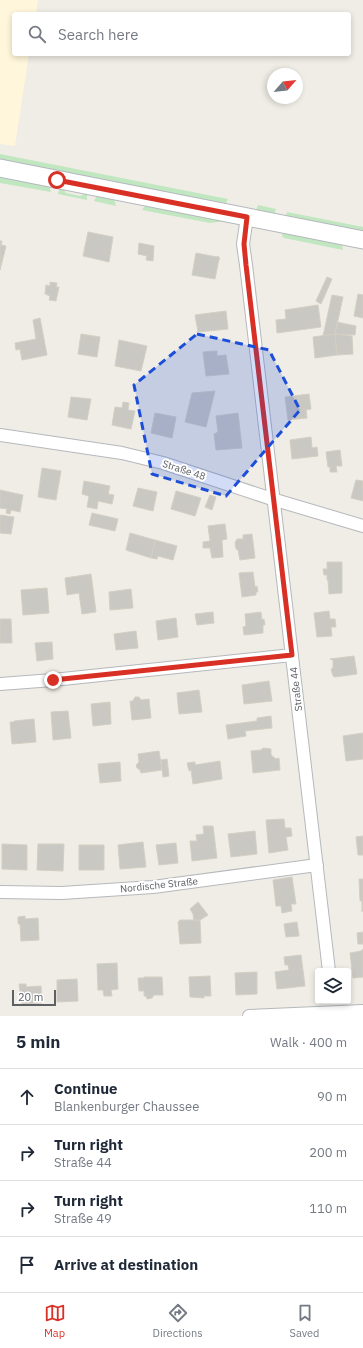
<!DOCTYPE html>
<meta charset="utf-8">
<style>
:root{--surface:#fff;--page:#f6f6f7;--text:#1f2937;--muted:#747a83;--line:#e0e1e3;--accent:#d93025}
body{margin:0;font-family:"IBM Plex Sans",sans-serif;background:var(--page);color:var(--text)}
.controls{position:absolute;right:12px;bottom:12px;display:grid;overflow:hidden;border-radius:4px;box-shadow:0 2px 6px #0003}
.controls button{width:36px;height:36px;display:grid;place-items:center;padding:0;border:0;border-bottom:1px solid var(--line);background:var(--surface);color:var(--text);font:20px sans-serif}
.compass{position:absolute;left:267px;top:68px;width:36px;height:36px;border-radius:50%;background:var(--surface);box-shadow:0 2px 6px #0003;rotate:62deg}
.scale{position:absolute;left:12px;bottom:10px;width:44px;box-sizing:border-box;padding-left:4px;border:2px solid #5d6166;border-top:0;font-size:11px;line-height:14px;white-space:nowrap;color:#5d6166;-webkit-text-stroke:3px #fff;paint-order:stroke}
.stop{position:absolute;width:12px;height:12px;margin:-9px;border:3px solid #d93025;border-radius:50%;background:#fff}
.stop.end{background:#d93025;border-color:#fff;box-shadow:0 1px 4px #0008}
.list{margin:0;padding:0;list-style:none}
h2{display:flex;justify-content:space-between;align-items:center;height:52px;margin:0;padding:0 16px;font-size:17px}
h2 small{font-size:13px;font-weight:400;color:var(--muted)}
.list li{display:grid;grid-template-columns:26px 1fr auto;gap:12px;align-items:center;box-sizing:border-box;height:56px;padding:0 16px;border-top:1px solid var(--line)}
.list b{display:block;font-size:15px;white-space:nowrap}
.list p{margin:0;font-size:13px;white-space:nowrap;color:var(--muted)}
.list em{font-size:13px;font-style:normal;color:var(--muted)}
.icon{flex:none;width:22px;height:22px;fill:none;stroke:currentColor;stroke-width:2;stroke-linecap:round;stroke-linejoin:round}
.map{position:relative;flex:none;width:363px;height:1016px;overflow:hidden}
.search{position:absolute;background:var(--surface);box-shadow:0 2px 6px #0003;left:12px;right:12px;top:12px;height:44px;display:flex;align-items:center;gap:10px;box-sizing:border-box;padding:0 14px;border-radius:4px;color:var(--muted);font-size:15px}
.sheet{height:276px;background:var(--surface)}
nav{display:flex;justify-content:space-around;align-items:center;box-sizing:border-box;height:56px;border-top:1px solid var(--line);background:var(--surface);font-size:11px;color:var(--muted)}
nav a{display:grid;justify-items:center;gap:2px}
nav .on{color:var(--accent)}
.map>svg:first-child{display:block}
</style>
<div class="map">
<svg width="363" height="1016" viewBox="0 0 363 1016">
<rect width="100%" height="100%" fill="#efede5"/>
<path fill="#fff6db" d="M0,0H38L36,14H14V54H29L15,146L0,144Z"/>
<path fill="#c1e7c1" d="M0,154L228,199L225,205L0,160Z
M0,175L49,186L51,192L0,183Z
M60,187L62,188L66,193L80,196L87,193V200L58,194Z
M98,194L114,198L116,206L94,201Z
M146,204L225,220V221L210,223L142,210Z
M258,205L276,209L274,215L256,211Z
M287,212L363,227V232L286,216Z
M283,230L342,242L343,250L284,238L282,236Z"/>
<path fill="#cac8c2" stroke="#d4cfc3" d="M88,232L113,237L109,262L83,256Z
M0,241H2L1,245L6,246L0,270Z
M139,243L154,246L153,261L146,260L147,256L138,254Z
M196,253L217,257L218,256L220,259H219L215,279L192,275Z
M327,277L332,279L321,304L316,301Z
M50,282L57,283L56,287H59L56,301L49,300L50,296L45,294L46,285L50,286Z
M358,294L363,295V318L354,316Z
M332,295L343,297L335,334L323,336Z
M318,305L321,327L277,333L276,320L286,319L285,310Z
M226,311L228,329L198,332L195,315Z
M40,318L47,355L22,360L20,349L16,350L15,343L36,339L33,320Z
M337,322L356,326L355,335L335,334Z
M81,334L100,337L97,357L78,354Z
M335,334L352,336L353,354L337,355Z
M335,334L337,355L315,358L313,337Z
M119,340L147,346L141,371L115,366Z
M217,351V356L226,355L229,374L206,376L203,352Z
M215,391L206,427L185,422L192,393Z
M309,394L311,409L306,410L307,418L288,420L285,397Z
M71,397L91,399L87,420L68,417Z
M123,402L129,403L128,410L135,411L131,429L112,425L115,407L122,408Z
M155,413L176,417L172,438L151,433Z
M238,413L242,448L216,450L214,434L218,432L216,416Z
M311,437L312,448L317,447L318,456L292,459L290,440Z
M340,450L342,466H336L337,472H330V467H328L326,452Z
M42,468L61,471L56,500L38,497Z
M356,480L363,481V501L351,498Z
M84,481L110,486L108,494L114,495L112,504L98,501L97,509L87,507L89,496L82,494Z
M138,488L157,492L153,511L133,506Z
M0,490L23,495L20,512L11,510L10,514L6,513L7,509L0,508Z
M176,491L201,498L195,516L171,509Z
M210,495L216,497L212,510L205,507Z
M92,513L118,519L115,531L89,525Z
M0,515L14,517L11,534L0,533Z
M225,524L227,539L222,540L223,557L212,558L210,548H203V542L210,541L208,526Z
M130,533L155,540L151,558L126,550Z
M252,534L255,558L240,560L238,550L236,549L235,543L237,539H243V535Z
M155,540L177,546L173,560L158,556L157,559L151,558Z
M327,562H342V593L329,594L328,580H327V575H324L323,569H327Z
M253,572L255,587L257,586L258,592H256V595L242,597L239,573Z
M91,574L96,612L82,614L79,593L67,595L65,578Z
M47,588L49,613L23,615L21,590Z
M131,589L133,608L110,610L109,592Z
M329,611L330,619H335L336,627H331L332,636L317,637L314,613Z
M213,612L214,623L197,625L195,614Z
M261,612L262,620L264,619L265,625H263V633L244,635L243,627L246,626L245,614Z
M176,618L178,637L158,640L156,621Z
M0,619H11L12,643H0Z
M136,631L138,648L116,650L114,634Z
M52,642L53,659L37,661L35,643Z
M354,656L357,674L335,677L333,676L331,669L333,668V660L330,659Z
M269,681L272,701L244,704L242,685Z
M199,690L202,712L179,714L177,693Z
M135,697H139L141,700L149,699L151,718L132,720L130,701H133Z
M110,702L111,724L93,726L91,704Z
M68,711L71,738L53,740L51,712Z
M271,716L272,728L245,731L246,736L228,739L226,725L257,721V718Z
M34,719L36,742L12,744L10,722H14V721Z
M363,733V759L346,761L343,736Z
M263,748L271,749V755L276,759L279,758L280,770L253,773L251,751L261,750Z
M159,751L162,770L141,773L140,770L137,768L136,765L139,762L138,754Z
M167,759L169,776L163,777L161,760Z
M220,761L222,779L193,784L191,770L189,771L187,763L195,762V765Z
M120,762L121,781L100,783L98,764Z
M284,819L285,828H291L292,836L286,837L288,850L269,853L266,820Z
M203,826H213L217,858L192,861L190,841H197L196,835L204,834Z
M255,831L257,854L231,857L228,834Z
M363,836V855H358L356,837Z
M143,842L146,867L120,869L118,845Z
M176,843L178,863L159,865L156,845Z
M2,844L27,845V870L2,869Z
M38,844H64L63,871L37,870Z
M79,845H104V870H79Z
M292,877L296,904H291L292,911L282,913L281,906H276L273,880Z
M359,879H363V911H361H362V901H360Z
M198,902L208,915L200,920L194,921L193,914L190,909Z
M25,916V919L38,918L39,940L21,941L20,924H18V917Z
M180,920H200L201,943L180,944L178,922Z
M297,922L299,936L286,937L284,924Z
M363,932V944H358L357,933Z
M363,949V977L353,978L350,953L361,951Z
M301,955L305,986L277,989L275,972L289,970L288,965H285L284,957Z
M117,963L118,989L111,990L112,996H104L103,990H98L97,964Z
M257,972V994L236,995L235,973Z
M210,976L211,996H204V998L190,997L189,977Z
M144,977H162L163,995H154L152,998L147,999L146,996H144V991H139L138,978H144Z
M77,979L78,1001L57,1002V980Z
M19,984H26V987L41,986L42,1003L22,1004Z"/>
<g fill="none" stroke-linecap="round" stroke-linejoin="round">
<g stroke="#b5b8bc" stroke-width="14">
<path id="street" d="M247,217L243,244L246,265L329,971
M0,435L122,453L163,463L272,499L363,526
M0,684L53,680L292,655
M0,892L62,893L153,887L317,865
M249,1016L363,1011"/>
</g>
<g stroke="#b4b8bd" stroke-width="19">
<path id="secondary" d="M0,168L363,240"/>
</g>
<use href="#street" stroke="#fff" stroke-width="12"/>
<use href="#secondary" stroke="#fff" stroke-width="17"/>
</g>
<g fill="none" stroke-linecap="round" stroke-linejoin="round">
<path stroke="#d93025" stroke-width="5" d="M53,680L292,655L246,265L244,244L247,217L57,180"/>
</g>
<path fill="#1d4ed8" fill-opacity="0.2" stroke="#1d4ed8" stroke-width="3" stroke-dasharray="8 5" stroke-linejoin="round" d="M197,334L269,350L300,410L226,496L152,474L134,385Z"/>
<g text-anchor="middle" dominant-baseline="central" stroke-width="4" stroke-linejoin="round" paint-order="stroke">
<g font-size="10" fill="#5d6166" stroke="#fff">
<text transform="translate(184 470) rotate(18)">Straße 48</text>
<text transform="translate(296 689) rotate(-97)">Straße 44</text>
<text transform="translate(159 885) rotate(-6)">Nordische Straße</text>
</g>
</g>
</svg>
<div class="controls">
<button><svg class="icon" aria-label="layers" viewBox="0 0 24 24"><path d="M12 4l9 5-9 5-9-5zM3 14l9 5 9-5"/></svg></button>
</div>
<svg class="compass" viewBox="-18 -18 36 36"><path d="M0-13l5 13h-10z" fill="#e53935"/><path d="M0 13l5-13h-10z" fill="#747a83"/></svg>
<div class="scale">20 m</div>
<div class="stop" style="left:57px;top:180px"></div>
<div class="stop end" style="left:53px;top:680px"></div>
<div class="search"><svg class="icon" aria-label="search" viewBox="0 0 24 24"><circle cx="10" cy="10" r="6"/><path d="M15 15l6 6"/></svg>Search here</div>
</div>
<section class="sheet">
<h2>5 min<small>Walk · 400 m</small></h2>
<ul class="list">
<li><svg class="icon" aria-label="ahead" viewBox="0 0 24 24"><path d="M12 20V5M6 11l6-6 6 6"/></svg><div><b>Continue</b><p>Blankenburger Chaussee</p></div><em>90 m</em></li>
<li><svg class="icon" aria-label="right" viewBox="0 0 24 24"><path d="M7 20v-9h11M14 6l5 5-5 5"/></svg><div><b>Turn right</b><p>Straße 44</p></div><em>200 m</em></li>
<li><svg class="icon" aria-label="right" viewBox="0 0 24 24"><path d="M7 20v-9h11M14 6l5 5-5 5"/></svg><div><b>Turn right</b><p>Straße 49</p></div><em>110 m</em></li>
<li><svg class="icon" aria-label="arrive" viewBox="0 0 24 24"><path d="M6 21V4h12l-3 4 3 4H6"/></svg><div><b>Arrive at destination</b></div></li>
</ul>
</section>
<nav>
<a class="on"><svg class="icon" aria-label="map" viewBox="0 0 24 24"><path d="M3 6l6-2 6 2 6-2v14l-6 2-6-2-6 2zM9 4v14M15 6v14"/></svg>Map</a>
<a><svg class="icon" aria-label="directions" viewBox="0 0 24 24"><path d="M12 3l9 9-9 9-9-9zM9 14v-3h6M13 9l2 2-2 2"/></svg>Directions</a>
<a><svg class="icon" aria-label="saved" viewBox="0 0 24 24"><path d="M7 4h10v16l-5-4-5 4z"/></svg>Saved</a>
</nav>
